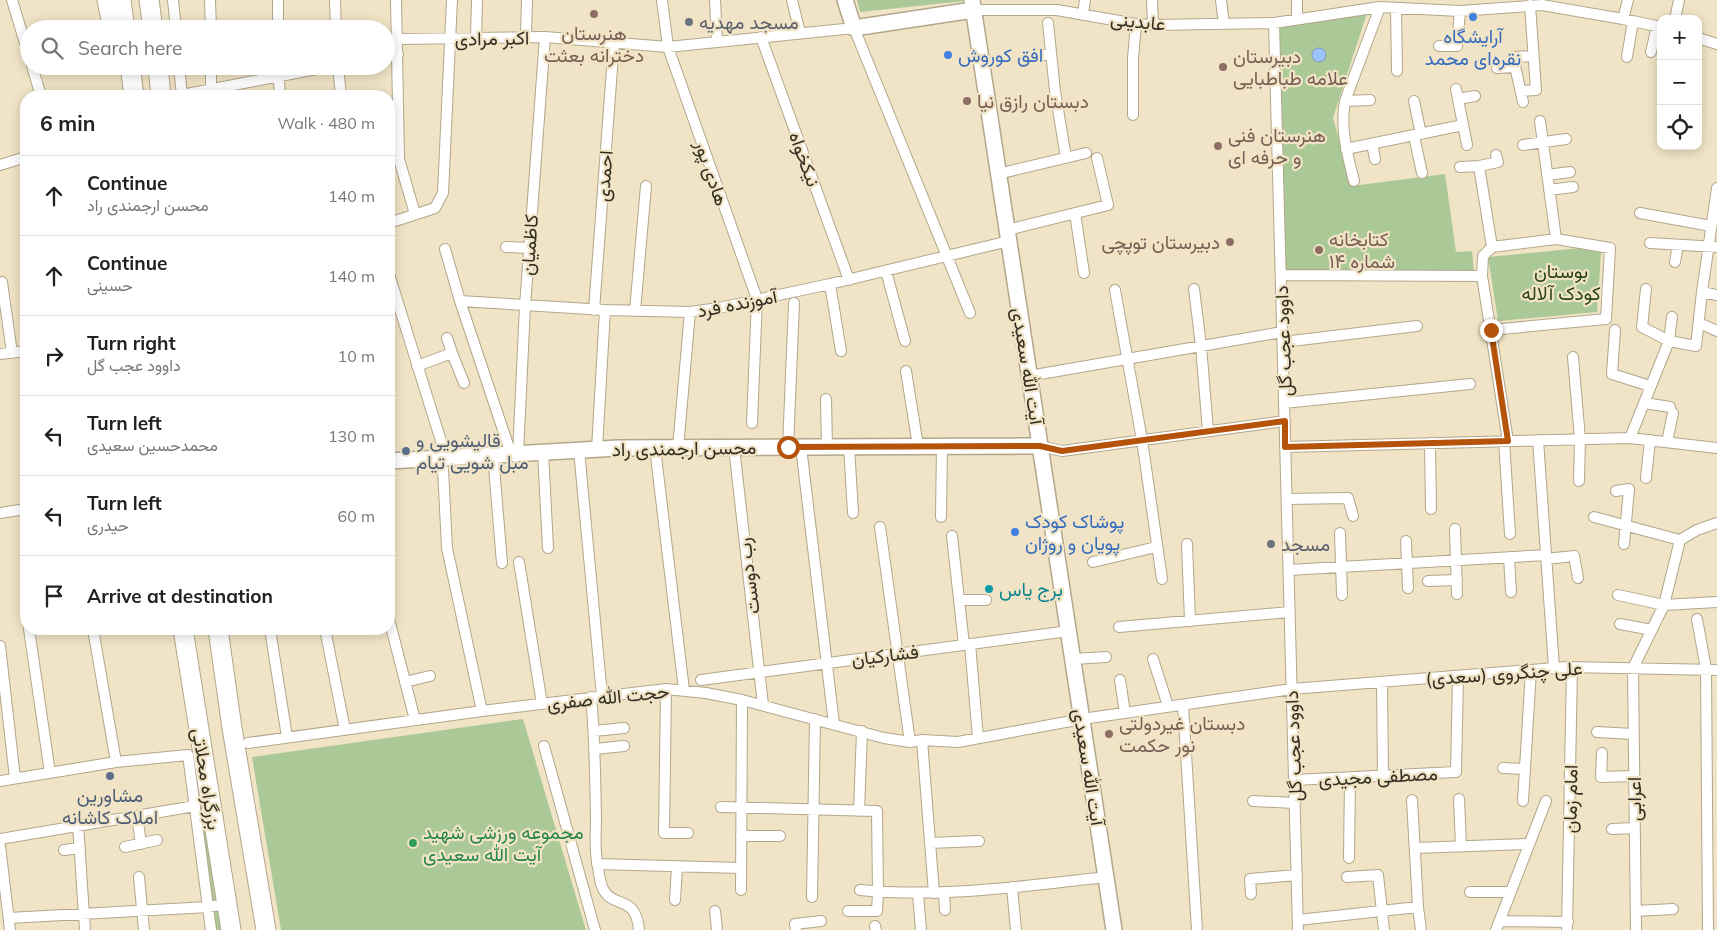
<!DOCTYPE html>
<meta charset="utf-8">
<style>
:root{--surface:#fff;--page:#f2f2f2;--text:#222;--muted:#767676;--line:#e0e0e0}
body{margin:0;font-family:Mulish,Vazirmatn,sans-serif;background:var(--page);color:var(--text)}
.controls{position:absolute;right:15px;top:15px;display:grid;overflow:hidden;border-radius:10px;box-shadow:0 2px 12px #0003}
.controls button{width:45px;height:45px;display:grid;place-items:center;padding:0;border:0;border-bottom:1px solid var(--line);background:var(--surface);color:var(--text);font:25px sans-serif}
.stop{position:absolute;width:15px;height:15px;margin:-11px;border:4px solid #b45309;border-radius:50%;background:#fff}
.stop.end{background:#b45309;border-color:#fff;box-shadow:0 1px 5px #0008}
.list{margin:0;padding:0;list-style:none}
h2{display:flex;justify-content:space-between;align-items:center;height:65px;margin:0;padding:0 20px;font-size:21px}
h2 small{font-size:16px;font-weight:400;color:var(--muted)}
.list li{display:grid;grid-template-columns:32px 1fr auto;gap:15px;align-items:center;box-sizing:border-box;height:80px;padding:0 20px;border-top:1px solid var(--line)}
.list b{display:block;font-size:19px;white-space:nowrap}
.list p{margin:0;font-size:16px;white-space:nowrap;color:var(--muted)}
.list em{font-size:16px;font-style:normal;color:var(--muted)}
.icon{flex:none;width:28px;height:28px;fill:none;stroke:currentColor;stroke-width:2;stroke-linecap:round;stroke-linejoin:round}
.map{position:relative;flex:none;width:1717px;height:930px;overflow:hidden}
.search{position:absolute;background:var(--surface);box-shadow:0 2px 12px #0003;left:20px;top:20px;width:375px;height:55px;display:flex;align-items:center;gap:12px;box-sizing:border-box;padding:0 18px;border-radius:28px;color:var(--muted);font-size:19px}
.panel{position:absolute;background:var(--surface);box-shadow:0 2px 12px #0003;left:20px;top:90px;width:375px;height:545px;border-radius:20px}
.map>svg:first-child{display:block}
</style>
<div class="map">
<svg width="1717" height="930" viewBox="0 0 1717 930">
<rect width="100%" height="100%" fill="#f1e4c6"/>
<path fill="#abc996" d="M857,0H965V1L860,12Z
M1368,10L1333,118L1352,186L1445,174L1456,252L1472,251L1474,270H1286L1279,26Z
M1582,248L1601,253L1597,312L1498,321L1488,257Z
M523,719L586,930H281L252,757Z
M207,810L225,930H215L200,811Z"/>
<path fill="#9dc4fc" stroke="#7e97bb" d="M1312 55a7 7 0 1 1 14 0a7 7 0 1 1-14 0Z"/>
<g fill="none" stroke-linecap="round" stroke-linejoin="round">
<g stroke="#b3a68a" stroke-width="12">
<path id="street" d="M12,0L29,56
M173,0L176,29
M210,0L211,29
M278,0V29
M335,0L336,29
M396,0L399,159L415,214
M662,0L668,47L757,299L752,423
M715,0L717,42
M792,0L800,33
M1152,0L1153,25
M1221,0L1224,24
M1396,8L1397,71
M973,10H1057L1136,24L1153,25L1274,23L1380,7L1460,11L1542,5L1623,19L1661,27
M1083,14L1085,0
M1297,19V0
M1623,19L1628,0
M1675,19L1679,0
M1048,23L1055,91L1066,158
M1274,23L1298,930
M526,37L527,0
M761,37L849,280
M476,38L477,0
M1698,38L1717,44
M398,39L545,37L668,47L854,28L970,313
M1439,46H1457L1460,11
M1651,52L1657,26
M386,56L398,54
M1038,56L1051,53
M1627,57L1633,21
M32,66L41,96
M179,66L182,96
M211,66V90
M278,66L280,96
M338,66L341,96
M1497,68L1515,67
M1456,89L1467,145
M1521,91L1536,90L1530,5
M182,95L332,66
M1458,99L1475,96
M1345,101L1370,100
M1414,101L1421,134
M1523,102L1513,57L1533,56
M1133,115V58L1136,24
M1540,121L1556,239
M1414,136L1422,173
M1372,144L1375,159
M1523,145L1566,139
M1346,149L1463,125
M0,165L26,157
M1479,166L1492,247
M1460,167L1479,166L1498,162L1496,155
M998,174L1086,153
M1547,175L1570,172
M1354,181C1347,153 1340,129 1345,101L1380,7
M1549,190L1573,187
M1075,213L1084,273
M1640,213L1711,226
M389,223L435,208L443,193L452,0
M1007,230L1108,205L1097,158
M1650,243L1717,247
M506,247L529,248
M445,249L460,301L511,454
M1675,262L1678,245
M886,271L905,341
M389,274L446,457
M1281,275L1482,276
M2,282L12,353
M830,284L841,351
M1194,289L1201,346L1208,431
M1646,289L1642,327L1669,341L1696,346L1702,292L1717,188
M1115,290L1142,440L1162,579
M1702,292L1717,295
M460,301L605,310L690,312L719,308L830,284L1009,241
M594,310L614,42
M635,311L646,186
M1699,323L1717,331
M1491,330L1606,319L1610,248L1556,239L1492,247L1483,256L1482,276L1508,441
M1615,330L1612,374L1650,386
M447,338L452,353L464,383
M1283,342L1417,326
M0,354L26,351
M1573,357L1580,439L1579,481
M417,366L452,353
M906,371L918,446
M1029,376L1282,332
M826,399L827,447
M1284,403L1470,384
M1644,403L1670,407
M1630,438L1669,341L1672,317
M1538,440L1554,668
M1504,441L1510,534
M1667,442L1673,413
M1430,443L1431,509
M849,446L853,513
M1040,446L1062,451L1285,421
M734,447L763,705
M788,447L794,303
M801,447L834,724
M1285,447L1630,438L1717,448
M655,448L684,690
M678,448L690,312
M597,449L605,310
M579,450L602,696
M543,452L548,548
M518,454L525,306L545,37
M493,455L502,563
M443,469L447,548L482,711
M1646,478L1650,440
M1616,491L1629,489L1624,544
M1287,499L1348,498L1353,516
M0,513L26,509
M941,517L942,446
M1594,517L1680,540
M880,527L910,742
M1455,529L1457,594
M1340,533L1342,595
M952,536L964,645
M1680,540L1697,530L1717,523
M1406,541L1408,588
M1187,544L1190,621
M1509,557L1511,592
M1546,559L1574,556L1578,578
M519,562L542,704
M1093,562L1156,547
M1289,570L1546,555
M1428,581L1457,580
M1618,595L1664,605L1717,602
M959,600H986
M389,619L415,720
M1697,619L1706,669L1708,930
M1620,624L1652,630
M1119,627L1290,612
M29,629L50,773
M93,629L116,762
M270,629L287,737
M325,629L345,730
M970,644L978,738
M0,646L15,778
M1073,659L1106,657
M1153,659L1168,706
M701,680L1069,631
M1120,680L1125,713
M405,682L430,676
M1382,682L1383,776
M666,689L664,833H688
M591,697C595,737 595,777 596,817C596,833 594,851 598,867C599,874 600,883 603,889C613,909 636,894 639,930
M1183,705L1197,930
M594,731L624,728
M1597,732L1633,734
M922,740L934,893
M248,743L482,711L666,689L706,693L742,700L884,738L910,742L922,740L958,742L1082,719L1292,689L1567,667L1717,670
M544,746L595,930
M595,749L624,746
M1602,753L1601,777L1633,776
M1503,768L1525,769
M1294,780L1456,772L1458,676
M0,781L116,762L188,755L211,930
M1459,799L1461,846
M1412,800L1418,907L1421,930
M1253,801L1295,803
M1523,801L1531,670
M721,807L877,811L878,892L877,911H848
M859,811L862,731
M137,816L141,844
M78,825L85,930
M1612,829L1634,828
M741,836H780
M0,839L195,806
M930,843L979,841
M0,846L10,930
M125,847L157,840
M1415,848L1529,844
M64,850L80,848
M1349,858L1350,777
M597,864L741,868
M139,877L144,930
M1347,877L1378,875L1384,930
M1012,887L1016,930
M741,890L742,700
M860,890C942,898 1025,886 1106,877
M944,892L945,910
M1470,892H1511
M918,894L921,930
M1251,894L1250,879L1297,875
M812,897L815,719
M675,900L677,867
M715,911L717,930
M1636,911L1673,909
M9,918L208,907L226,904
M1298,920L1418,907
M1500,921L1568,922
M875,926L876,930
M796,930L795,924L821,921
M1496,930L1546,801
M1567,930L1572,667
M1636,930L1633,668L1664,605L1680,540"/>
</g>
<g stroke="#b3a68a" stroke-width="18">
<path id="secondary" d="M845,0L854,28L973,10
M972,0L1114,930
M389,461L618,448L1040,446"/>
</g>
<g stroke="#b3a68a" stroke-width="21">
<path id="highway" d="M107,0L113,29
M121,0L125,29
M149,0L153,29
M130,66L134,96
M158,66L161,96
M183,629L231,930
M218,629L232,728L266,930"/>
</g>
<use href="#street" stroke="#fff" stroke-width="10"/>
<use href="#secondary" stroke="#fff" stroke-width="15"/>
<use href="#highway" stroke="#fff" stroke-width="19"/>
</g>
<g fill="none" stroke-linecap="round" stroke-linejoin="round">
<path stroke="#b45309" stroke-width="6" d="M788,447L1040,446L1062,451L1285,421V447L1508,441L1491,330"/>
</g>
<g fill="#8d6e63" stroke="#f1e4c6" stroke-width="2">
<circle cx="594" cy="14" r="5"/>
<circle cx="1223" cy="67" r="5"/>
<circle cx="967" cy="101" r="5"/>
<circle cx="1218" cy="146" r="5"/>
<circle cx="1230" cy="242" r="5"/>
<circle cx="1319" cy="250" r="5"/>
<circle cx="1109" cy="734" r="5"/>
</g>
<g fill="#3f7fe0" stroke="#f1e4c6" stroke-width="2">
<circle cx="1473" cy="17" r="5"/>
<circle cx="948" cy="55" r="5"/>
<circle cx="1015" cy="532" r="5"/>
</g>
<g fill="#6b7280" stroke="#f1e4c6" stroke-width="2">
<circle cx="689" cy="22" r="5"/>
<circle cx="1271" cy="544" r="5"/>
</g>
<g fill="#5c6f8a" stroke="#f1e4c6" stroke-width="2">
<circle cx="406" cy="451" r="5"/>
<circle cx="110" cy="776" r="5"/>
</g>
<circle fill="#0f9aa8" stroke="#f1e4c6" stroke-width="2" cx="989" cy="589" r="5"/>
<circle fill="#2e9e5b" stroke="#f1e4c6" stroke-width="2" cx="413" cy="843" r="5"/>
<g text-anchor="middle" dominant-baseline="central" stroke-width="4.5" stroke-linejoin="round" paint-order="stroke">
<g font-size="19" fill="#342f23" stroke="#f1e4c6">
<text transform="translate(1138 21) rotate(6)">عابدینی</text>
<text transform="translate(492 38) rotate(-1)">اکبر مرادی</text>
<text transform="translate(805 159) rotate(70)">نیکخواه</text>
<text transform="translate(712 173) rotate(71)">هادی پور</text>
<text transform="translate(604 176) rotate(-86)">احمدی</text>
<text transform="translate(529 245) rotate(-86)">کاظمیان</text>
<text transform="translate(737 303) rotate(-11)">آموزنده فرد</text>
<text transform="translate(1283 341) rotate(-92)">داوود عجب گل</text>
<text transform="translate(1028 366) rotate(81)">آیت الله سعیدی</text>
<text transform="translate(684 448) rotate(-1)">محسن ارجمندی راد</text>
<text transform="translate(748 576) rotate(-97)">رب دوست</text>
<text transform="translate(885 655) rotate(-7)">فشارکیان</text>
<text transform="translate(1504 673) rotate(-4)">علی چنگروی (سعدی)</text>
<text transform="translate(608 697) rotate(-6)">حجت الله صفری</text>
<text transform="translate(1293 746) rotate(-92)">داوود عجب گل</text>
<text transform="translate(1089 767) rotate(81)">آیت الله سعیدی</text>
<text transform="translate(1378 776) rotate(-3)">مصطفی مجیدی</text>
<text transform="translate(207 779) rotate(81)">بزرگراه محلاتی</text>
<text transform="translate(1570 799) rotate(-89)">امام زمان</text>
<text transform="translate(1634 799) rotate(-90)">اعرابی</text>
</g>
<g font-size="19" fill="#5b616d" stroke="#f1e4c6" text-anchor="start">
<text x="699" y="22">مسجد مهدیه</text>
<text x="1281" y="544">مسجد</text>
</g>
<g font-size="19" fill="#785e54" stroke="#f1e4c6" text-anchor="start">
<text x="594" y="33" text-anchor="middle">هنرستان<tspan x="594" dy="22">دخترانه بعثت</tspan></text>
<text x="1233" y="56">دبیرستان<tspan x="1233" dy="22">علامه طباطبایی</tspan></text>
<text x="977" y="101">دبستان رازق نیا</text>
<text x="1228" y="135">هنرستان فنی<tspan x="1228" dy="22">و حرفه ای</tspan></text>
<text x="1329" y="239">کتابخانه<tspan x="1329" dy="22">شماره ۱۴</tspan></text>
<text x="1220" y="242" text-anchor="end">دبیرستان توپچی</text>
<text x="1119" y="723">دبستان غیردولتی<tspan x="1119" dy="22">نور حکمت</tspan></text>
</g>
<g font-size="19" fill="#366cbe" stroke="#f1e4c6" text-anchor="start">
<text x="1473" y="36" text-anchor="middle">آرایشگاه<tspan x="1473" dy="22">نقره‌ای محمد</tspan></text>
<text x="958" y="55">افق کوروش</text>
<text x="1025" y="521">پوشاک کودک<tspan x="1025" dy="22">پویان و روژان</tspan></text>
</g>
<g font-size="19" fill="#29440e" stroke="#f1e4c6">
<text x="1561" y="271">بوستان<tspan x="1561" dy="22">کودک آلاله</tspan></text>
</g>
<g font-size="19" fill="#4e5e75" stroke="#f1e4c6" text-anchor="start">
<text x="416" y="440">قالیشویی و<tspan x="416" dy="22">مبل شویی تیام</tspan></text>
<text x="110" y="795" text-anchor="middle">مشاورین<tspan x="110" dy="22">املاک کاشانه</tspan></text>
</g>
<g font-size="19" fill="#0d838f" stroke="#f1e4c6" text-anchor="start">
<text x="999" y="589">برج یاس</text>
</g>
<g font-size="19" fill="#27864d" stroke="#f1e4c6" text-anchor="start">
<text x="423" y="832">مجموعه ورزشی شهید<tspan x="423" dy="22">آیت‌ الله سعیدی</tspan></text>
</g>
</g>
</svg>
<div class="controls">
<button>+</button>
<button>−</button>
<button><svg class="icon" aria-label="locate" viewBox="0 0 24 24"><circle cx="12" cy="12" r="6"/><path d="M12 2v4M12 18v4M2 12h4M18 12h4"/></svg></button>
</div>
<div class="stop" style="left:788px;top:447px"></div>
<div class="stop end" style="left:1491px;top:330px"></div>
<div class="search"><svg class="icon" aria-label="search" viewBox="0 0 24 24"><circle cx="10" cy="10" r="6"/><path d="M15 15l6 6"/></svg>Search here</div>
<section class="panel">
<h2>6 min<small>Walk · 480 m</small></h2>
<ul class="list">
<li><svg class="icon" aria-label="ahead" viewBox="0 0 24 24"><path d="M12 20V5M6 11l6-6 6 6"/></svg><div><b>Continue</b><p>محسن ارجمندی راد</p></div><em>140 m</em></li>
<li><svg class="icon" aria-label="ahead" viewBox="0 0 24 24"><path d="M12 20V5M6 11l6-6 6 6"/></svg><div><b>Continue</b><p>حسینی</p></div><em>140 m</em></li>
<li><svg class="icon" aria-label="right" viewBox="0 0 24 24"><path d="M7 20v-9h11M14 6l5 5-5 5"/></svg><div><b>Turn right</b><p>داوود عجب گل</p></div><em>10 m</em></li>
<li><svg class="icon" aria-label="left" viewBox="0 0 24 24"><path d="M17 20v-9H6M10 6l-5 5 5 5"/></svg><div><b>Turn left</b><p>محمدحسین سعیدی</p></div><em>130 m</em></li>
<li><svg class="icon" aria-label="left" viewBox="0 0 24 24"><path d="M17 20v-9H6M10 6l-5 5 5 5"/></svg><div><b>Turn left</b><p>حیدری</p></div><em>60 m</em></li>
<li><svg class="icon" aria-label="arrive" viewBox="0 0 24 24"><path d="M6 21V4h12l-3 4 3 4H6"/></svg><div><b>Arrive at destination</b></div></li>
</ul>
</section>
</div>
